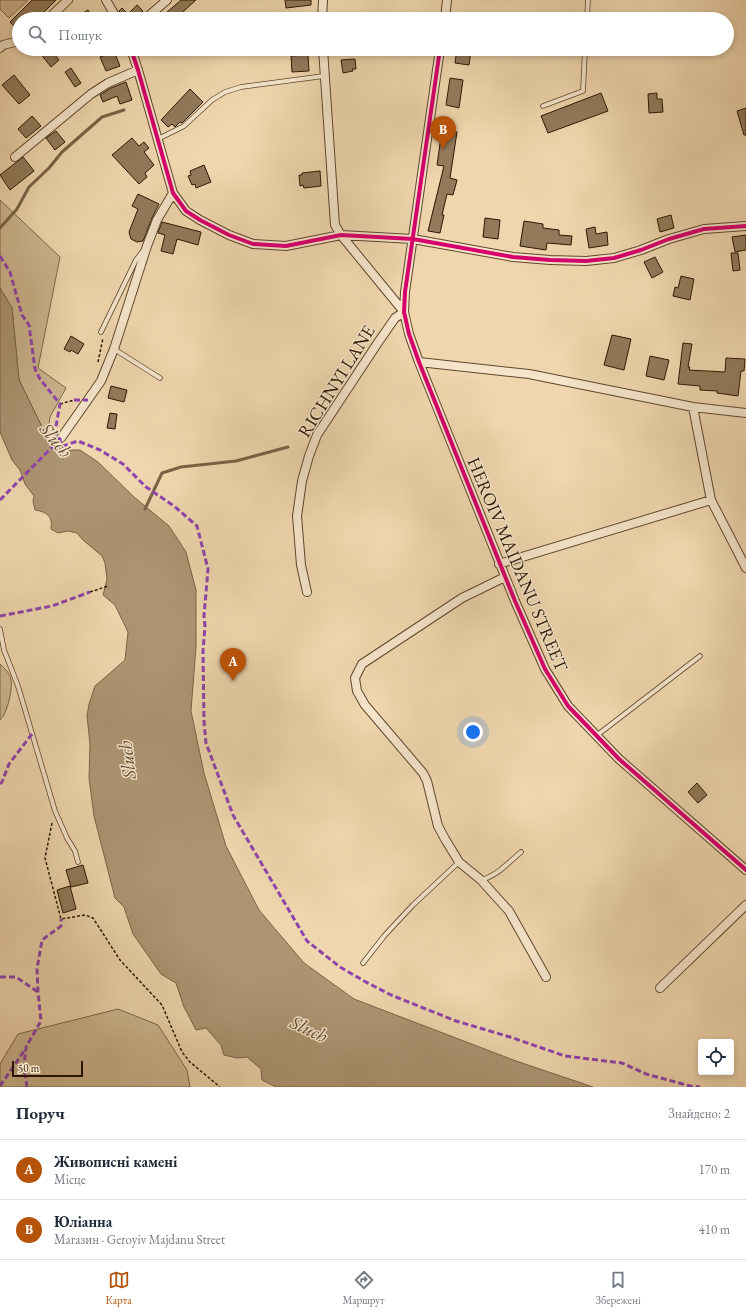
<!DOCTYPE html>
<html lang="uk">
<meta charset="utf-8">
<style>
:root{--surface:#fff;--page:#f2f2f3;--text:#1f2937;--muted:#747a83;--line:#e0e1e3;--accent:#b45309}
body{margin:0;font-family:"EB Garamond",serif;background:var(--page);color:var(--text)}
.controls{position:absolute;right:12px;bottom:12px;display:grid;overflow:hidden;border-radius:4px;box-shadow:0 2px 6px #0003}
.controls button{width:36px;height:36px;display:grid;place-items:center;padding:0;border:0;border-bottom:1px solid var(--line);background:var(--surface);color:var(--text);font:20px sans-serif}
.scale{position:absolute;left:12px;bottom:10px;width:71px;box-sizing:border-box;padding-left:4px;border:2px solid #2d1701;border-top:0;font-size:11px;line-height:14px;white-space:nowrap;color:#2d1701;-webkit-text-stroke:3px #f5e4ca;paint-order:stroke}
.you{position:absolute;left:473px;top:732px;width:14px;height:14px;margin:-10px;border:3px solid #fff;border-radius:50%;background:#1a73e8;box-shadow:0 0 0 6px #1a73e833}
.badge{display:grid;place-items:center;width:26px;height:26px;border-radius:50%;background:var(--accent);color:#fff;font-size:13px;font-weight:700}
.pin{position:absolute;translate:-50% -33px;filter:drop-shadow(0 1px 2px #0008)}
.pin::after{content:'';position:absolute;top:21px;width:14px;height:12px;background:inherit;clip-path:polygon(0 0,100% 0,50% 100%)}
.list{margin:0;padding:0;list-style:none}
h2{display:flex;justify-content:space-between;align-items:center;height:52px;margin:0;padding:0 16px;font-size:17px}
h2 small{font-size:13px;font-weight:400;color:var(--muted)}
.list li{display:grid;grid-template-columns:26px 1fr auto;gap:12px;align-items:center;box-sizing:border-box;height:60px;padding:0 16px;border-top:1px solid var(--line)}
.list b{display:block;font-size:15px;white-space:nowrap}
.list p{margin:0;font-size:13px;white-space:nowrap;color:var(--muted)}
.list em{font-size:13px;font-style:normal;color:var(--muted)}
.icon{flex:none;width:22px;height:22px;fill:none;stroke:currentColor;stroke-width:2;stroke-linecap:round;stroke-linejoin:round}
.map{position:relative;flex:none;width:746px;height:1087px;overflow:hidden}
.search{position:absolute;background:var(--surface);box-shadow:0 2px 6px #0003;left:12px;right:12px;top:12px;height:44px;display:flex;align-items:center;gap:10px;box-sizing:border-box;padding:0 14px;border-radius:22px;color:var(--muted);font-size:15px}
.sheet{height:172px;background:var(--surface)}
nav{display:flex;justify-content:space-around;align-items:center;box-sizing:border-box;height:56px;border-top:1px solid var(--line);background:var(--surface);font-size:11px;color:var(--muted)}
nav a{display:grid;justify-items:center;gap:2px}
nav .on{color:var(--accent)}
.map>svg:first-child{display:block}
</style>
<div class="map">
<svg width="746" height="1087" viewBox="0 0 746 1087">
<rect width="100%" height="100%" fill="#efd6ae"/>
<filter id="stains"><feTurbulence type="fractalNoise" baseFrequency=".005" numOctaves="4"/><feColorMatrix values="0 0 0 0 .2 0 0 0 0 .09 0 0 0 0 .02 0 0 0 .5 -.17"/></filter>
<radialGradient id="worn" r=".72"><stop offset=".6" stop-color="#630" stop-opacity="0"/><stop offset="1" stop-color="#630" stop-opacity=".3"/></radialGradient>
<path fill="#ceb691" stroke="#7e6649" d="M0,0H28L9,18L0,9Z
M0,200L60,257L38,368L66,388L50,417L47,437L19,380L12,308L0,288Z
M0,664C5,669 10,673 11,680C13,688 7,715 0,720Z
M118,1009L158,1025L187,1070L190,1087H0V1064L18,1034Z"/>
<path fill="#ad9573" stroke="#7a6345" d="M0,288L12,308L19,380L47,437L63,450H80L98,462L134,497L169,526L186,552L196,590V647L191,711L204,773L226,846L259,910L304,963L354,999L516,1061L593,1087H276L262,1080L261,1069L247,1057L237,1058L224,1055L221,1045L206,1028L196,1030L184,1007L176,983L161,974L133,934L124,907L115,898L94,816L89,778L90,744L87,716L89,704L95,686L125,660L128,632L115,605L103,595L107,579L105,563L102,556L83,540L77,533L68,531L58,533L51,529C53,516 47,512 35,510L33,501L34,496L25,484L20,470L12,460L0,432Z"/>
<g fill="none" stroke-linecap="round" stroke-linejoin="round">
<path stroke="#7a6345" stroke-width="3" d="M0,228L17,209L29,187L49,168L62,152L102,117L124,110
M145,509L162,473L181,467L236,461L288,447"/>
</g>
<path fill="#927a5b" stroke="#2d1701" d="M32,0H56L37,19H19V31L10,22Z
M181,0H196L175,19H159Z
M285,0H311V5L286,8Z
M137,5L143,11L135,19H122L119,11L122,8L128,14Z
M88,10L93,19H74Z
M37,49H50L59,60L51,67Z
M102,49H113L120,66L106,71L100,57L105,55Z
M457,49L471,50L469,65L455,63Z
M308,55L309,71L292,72L291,56Z
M355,59L356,69H352L353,71L343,73L341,60Z
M71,68L81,83L75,87L65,72Z
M14,75L30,95L19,104L2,85Z
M450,78L463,80L459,108L446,105Z
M126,82L132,100L120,104L117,96L103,102L100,95L111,88Z
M190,89L203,102L182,123L180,122L175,127L172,124L168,127L161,120Z
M601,93L608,111L548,133L541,116Z
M657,93V99H662L663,112L649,113L648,94Z
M746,108V135H744L737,111Z
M32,116L41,126L26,138L18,129Z
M442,130L457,132L450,178L457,180L453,195L447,194L442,215H444L440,233L428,231L444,166L437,165Z
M56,131L65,142L55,150L46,138Z
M132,138L139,146L144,142L149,148L144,152L154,165L145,173L147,177L139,184L112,155Z
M23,157L34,171L10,190L0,175Z
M204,165L211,182L196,188L195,184L192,185L188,176L191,175L190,171Z
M320,171L321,186L304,188L303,185L300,186L299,175H302V173Z
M138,194L159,204L152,218L143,241L137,242L131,239L129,232L138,209L132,206Z
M671,215L674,228L660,232L657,219Z
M485,218L500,220L498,239L483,237Z
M524,221L543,224V228L559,230V235L572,236L571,245L547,243L546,250L520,246Z
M162,222L201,232L198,245L177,239L173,254L161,251L165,235L158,233Z
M595,227L596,234L607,232L608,245L589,248L586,229Z
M746,235V250L735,252L732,237Z
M731,253H738L740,270L733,271Z
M655,257L663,272L652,278L644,262Z
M681,276L694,279L690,300L673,296L675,287L678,288Z
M612,335L631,339L624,370L604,365Z
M71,336L84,344L78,354L71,350L70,352L64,349Z
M683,343L692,344L688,367H690L689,370L725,372L726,358L745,359L744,371H741L738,396L717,393V391L700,390V386L678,384Z
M650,356L669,360L664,380L646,376Z
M111,386L127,390L124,402L108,398Z
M110,413L117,414L115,429L107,428Z
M697,783L707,795L698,803L688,792Z
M83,865L88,883L71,887L66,870Z
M70,886L76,909L63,913L57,890Z"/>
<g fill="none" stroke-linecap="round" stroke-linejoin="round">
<g stroke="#5e472c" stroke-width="5.5">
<path id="lane" d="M587,19L588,0
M543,106L583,91L585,49
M158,139L184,126L212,100L225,92L241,87L324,76
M101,332L136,260L143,251
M114,349L160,378
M0,629L4,650L18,686L55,811L67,838L75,851L78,862
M596,736L700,656
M481,880C497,876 509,862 521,852
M363,963L385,935L413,905L459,862"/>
</g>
<g stroke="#5e472c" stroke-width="10">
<path id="street" d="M106,0L117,19
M48,19L68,0
M145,19L167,0
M322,19L323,0
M445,19L447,0
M0,48L3,45L19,41
M131,49L138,70L173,193L186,211L200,220L229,235L253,244L286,246L341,235L413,239L513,257L550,260L586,261L614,258L641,250L669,239L704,229L746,226
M440,49L405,292L404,312L409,334L419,362L515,601L545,669L568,706L619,759L746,870
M15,157L91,94L108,83L138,70
M419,362L529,374L693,407L746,413
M693,407L711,500L746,568
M61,438L101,381L114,349L147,246L157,220L173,193
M499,564L711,500
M505,577L462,598L362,664L355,678L357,691L365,705L423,773L427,781L438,826L445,839L459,862L481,880L509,911L546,977
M307,592L301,565L297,516L302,481L309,456L317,435L377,344L395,318L404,312L341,235L335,225L323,49
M660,988L746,905"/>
</g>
<path stroke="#2d1701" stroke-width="1.5" stroke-dasharray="3 2" stroke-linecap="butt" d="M98,362L103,338
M60,404L74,400
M90,592L108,586
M52,823L45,858L61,919L85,915L93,918L120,960L162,1005L182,1052L190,1062L220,1087"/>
<use href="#lane" stroke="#f5e4ca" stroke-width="4"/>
<use href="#street" stroke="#f5e4ca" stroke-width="8"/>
<path stroke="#8e44ad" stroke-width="3" stroke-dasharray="6 3" stroke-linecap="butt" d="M0,256L10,272L22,315L29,325L35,369L40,379L60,404L55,432L63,446L78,441L100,450L123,464L146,487L174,506L197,526L208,569L204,616L205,626L203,651L204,722L206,743L233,815L307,941L340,967L364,981L391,995L456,1021L510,1037L565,1056L622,1063L646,1074L690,1086L700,1087
M74,400H88
M0,500L61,438
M0,616L52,606L90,592
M0,784L2,782L9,764L32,734
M0,977H16L38,992
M0,1086L24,1051
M27,1087L24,1067L26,1047L41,1021L38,992L37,969L42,940L61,926V919"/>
<g stroke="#f5e4ca" stroke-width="6">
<path id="cycleway" d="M131,49L138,70L173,193L186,211L200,220L229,235L253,244L286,246L341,235L413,239L513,257L550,260L586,261L614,258L641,250L669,239L704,229L746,226
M440,49L405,292L404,312L409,334L419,362L515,601L545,669L568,706L619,759L746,870"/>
</g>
<use href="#cycleway" stroke="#d6006c" stroke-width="4"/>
</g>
<g text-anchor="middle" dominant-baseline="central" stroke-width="3" stroke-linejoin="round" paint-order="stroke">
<g font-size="18" fill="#2d1701" stroke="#f5e4ca">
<text transform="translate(336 381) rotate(-58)">RICHNYI LANE</text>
<text transform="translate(518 564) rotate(67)">HEROIV MAIDANU STREET</text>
</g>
<g font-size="19" font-style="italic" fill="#60492f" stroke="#f5e4ca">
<text transform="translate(56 440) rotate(51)">Sluch</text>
<text transform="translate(127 760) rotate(-97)">Sluch</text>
<text transform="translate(309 1029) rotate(25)">Sluch</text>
</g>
</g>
<rect width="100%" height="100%" filter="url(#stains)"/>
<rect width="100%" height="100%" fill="url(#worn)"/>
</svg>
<div class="controls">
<button><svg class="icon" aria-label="locate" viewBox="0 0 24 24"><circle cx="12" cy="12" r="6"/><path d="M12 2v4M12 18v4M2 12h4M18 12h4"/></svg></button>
</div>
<div class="scale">50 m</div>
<div class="you"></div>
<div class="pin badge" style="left:233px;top:681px">A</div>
<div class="pin badge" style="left:443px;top:149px">B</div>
<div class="search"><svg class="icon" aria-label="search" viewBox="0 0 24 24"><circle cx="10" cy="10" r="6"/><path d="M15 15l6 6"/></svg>Пошук</div>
</div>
<section class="sheet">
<h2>Поруч<small>Знайдено: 2</small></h2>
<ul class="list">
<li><span class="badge">A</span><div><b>Живописні камені</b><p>Місце</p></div><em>170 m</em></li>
<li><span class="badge">B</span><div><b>Юліанна</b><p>Магазин · Geroyiv Majdanu Street</p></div><em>410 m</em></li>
</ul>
</section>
<nav>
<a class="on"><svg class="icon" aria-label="map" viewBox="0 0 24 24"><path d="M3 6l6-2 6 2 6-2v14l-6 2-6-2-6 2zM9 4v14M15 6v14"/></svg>Карта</a>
<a><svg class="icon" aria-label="directions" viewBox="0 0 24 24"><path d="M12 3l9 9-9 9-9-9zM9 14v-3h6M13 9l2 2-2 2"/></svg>Маршрут</a>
<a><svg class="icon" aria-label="saved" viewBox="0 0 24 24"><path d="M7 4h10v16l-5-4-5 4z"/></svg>Збережені</a>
</nav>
